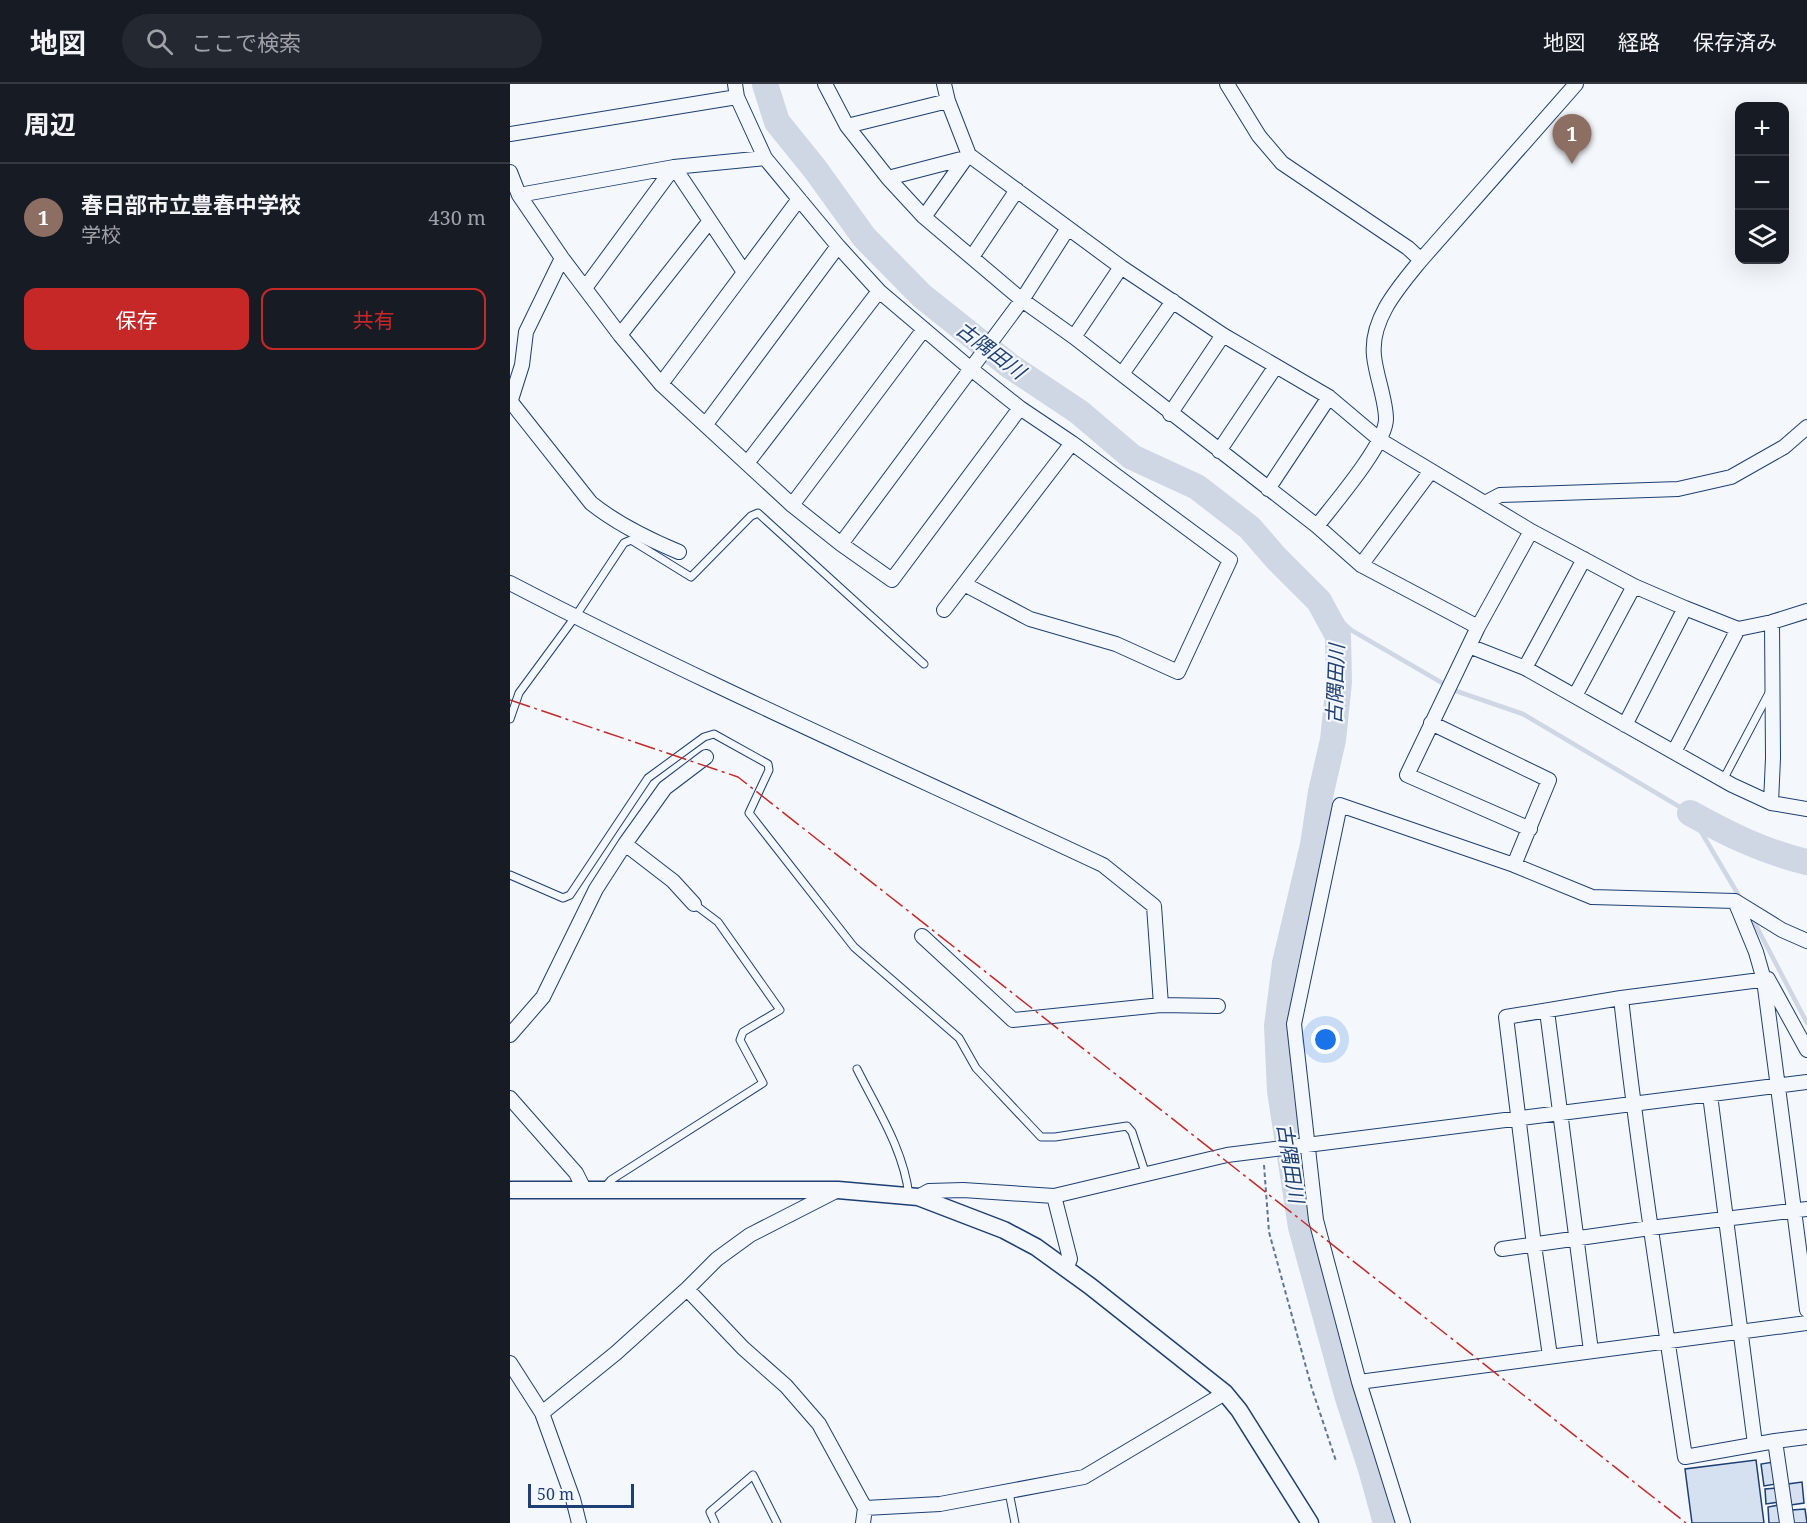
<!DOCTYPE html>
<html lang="ja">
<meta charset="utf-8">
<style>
:root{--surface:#171b24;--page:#242831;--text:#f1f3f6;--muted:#9ea1a6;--line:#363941;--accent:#c62828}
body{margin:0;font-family:"Noto Serif","Noto Sans JP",serif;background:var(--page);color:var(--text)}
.controls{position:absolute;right:18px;top:18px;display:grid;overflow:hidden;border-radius:12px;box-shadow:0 6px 24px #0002}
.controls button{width:54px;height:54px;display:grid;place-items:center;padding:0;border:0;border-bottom:2px solid var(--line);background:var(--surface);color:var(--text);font:30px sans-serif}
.scale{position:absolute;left:18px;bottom:15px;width:106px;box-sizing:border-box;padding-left:6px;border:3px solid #1d3f73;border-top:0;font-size:16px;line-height:21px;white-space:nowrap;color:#1d3f73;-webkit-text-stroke:4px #f4f7fb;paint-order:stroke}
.you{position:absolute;left:816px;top:956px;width:21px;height:21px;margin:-15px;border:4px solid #fff;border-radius:50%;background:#1a73e8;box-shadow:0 0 0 9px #1a73e833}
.badge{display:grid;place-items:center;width:39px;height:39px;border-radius:50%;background:var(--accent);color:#fff;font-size:20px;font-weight:700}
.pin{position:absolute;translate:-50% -50px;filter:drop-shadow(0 2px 3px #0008)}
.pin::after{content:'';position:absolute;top:32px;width:21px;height:18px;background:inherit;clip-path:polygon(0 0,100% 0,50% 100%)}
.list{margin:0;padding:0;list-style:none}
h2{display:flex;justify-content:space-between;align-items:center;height:78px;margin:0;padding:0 24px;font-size:26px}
h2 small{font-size:20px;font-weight:400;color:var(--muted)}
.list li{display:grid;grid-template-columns:39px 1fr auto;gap:18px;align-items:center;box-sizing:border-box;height:108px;padding:0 24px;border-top:2px solid var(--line)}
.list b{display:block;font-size:22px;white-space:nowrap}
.list p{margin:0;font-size:20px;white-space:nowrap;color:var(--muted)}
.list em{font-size:20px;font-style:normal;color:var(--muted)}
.actions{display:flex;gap:12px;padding:18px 24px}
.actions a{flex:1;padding:14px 0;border:2px solid var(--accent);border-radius:12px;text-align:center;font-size:21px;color:var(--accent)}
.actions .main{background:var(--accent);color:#fff}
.icon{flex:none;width:33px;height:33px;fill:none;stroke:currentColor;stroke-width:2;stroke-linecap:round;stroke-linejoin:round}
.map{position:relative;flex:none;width:1297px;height:1439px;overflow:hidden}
header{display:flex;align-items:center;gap:36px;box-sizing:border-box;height:84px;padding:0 30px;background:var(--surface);border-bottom:2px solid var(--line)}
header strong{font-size:28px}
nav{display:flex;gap:33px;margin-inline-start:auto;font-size:21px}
.search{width:420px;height:54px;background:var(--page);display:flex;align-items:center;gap:15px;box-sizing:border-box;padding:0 21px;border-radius:33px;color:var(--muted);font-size:22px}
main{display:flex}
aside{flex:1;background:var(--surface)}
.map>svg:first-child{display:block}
</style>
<header>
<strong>地図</strong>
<div class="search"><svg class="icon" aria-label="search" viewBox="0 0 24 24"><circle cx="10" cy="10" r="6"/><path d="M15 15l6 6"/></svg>ここで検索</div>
<nav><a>地図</a><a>経路</a><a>保存済み</a></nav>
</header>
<main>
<aside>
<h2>周辺<small></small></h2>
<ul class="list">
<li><span class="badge" style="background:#8d6e63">1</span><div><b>春日部市立豊春中学校</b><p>学校</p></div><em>430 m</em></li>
</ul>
<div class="actions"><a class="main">保存</a><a>共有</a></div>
</aside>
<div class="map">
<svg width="1297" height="1439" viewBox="0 0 1297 1439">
<rect width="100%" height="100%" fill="#f4f7fb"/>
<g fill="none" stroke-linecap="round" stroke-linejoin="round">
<path stroke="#cfd7e4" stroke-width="4.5" d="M809,517L841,546L946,607L1013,630L1180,729L1232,817
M1241,832L1297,939"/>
<path stroke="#cfd7e4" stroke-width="26" d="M255,0L267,38L305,85L354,153L412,212L500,282L569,328L622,373L687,403L740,444L766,474L809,517L828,552L829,598L823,656L811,708L803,761L775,879L767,942L770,1007L791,1143L838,1314L861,1385L876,1439
M1180,729C1218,750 1254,768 1297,778"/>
</g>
<path fill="#d5e0f0" stroke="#1d3f73" stroke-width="1.5" d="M1246,1376L1254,1439H1182L1175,1385Z
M1263,1378L1266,1400L1254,1402L1251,1380Z
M1292,1398L1294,1419L1281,1421L1278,1400Z
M1267,1404L1269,1418L1256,1420L1255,1405Z
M1269,1421L1271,1439H1259L1258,1423Z
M1295,1425L1297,1439H1283L1282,1426Z"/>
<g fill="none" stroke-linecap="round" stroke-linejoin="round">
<g stroke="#1d3f73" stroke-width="9">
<path id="service" d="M0,635L9,609L65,533L114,459L121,456L181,493L241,432L248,429L414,580
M1213,696L1259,609
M0,791L53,814L60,811L138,694L194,653L204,650L258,680L259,686L239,729L344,863L449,954L466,984L531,1053H545L617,1042L622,1048L636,1091
M347,985C367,1025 394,1066 399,1112
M95,1103L101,1096L253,999L230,956L233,948L270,926L208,838L184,820
M499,1408L505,1439
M205,1439L200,1428L243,1391L267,1439"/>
</g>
<g stroke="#1d3f73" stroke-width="16">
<path id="minor" d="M225,0L227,13L255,74L328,162L369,207L461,285L510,324L562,359L720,476L668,588L606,560L520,535L454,500
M315,0L337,42L378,94L414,133L512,216L564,253L807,442L851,481L968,543
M434,0L438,17L459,71L611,183L713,251L819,313L870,356L1021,447L1124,502L1175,524L1228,545L1262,538L1297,527
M717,0L749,52L772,79L898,164L911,176
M337,42L438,17
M0,50L227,13
M0,88L9,111L52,174L110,251L151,300L282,421L331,460L382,496L510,324
M378,94L455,74
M9,111L164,83L255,74
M414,133L458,71
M462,173L507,106
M75,204L164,83L234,188
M110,251L199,138
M564,253L611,183
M612,290L663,217
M151,300L289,115
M1,318L81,419C107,440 138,455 169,468
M0,319L12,281L16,248L52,174
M660,330L713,251
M196,340L328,162
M709,367L766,282
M238,378L369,207
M758,405L819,313
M975,419L990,411L1168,405L1221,393L1274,363L1297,343
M282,421L414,245
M807,442C824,420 876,360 876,335C876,316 866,292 864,272C860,235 889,203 911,176L1066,0
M331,460L512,216L558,144
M851,481L921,387
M0,499C194,600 395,688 593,781L644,822L651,921
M434,526L562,359
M959,562L1015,584L1222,701L1261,719L1297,725
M1015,584L1074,475
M1065,612L1124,502
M921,639L1039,696L1004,781
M1115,641L1175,524
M1164,668L1228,545
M1261,719L1263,674L1262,538
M1020,745L897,691L968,543L1021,447
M115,760L163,797L184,820
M1225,817L1246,868L1254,896L1297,1226
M412,852L503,936L651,921L708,922
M1111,914C1128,1068 1152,1220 1175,1373L1265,1357L1297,1353
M1037,927L1081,1267
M0,951L33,913L86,805L115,760L155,704L196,673
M1200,1011L1245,1360
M0,1014L66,1089L74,1105
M408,1113L419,1107L453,1106L544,1112
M992,1165L1140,1144L1297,1125
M556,1185L560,1175L544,1112L717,1071L1297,998
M177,1205L233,1264L276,1302L309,1340L355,1424L353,1439
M1040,1272L1024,1161L996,933L1111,914L1258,895L1297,966
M0,1279L32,1329L63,1415L69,1439
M849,1298L1297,1239
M32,1329L106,1269L177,1205L207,1175L240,1151L328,1106
M1265,1357L1277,1439
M355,1424L430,1420L574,1393L715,1309
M893,1439L849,1298L806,1136L784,940L830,721L1004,781L1082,813L1225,817L1272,846L1297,857"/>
</g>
<g stroke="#1d3f73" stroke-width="19">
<path id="tertiary" d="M0,1106H328L408,1113L494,1146L526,1163L580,1202L715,1309L729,1326L800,1439"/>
</g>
<path stroke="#5e769c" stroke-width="2" stroke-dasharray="4.5 3" stroke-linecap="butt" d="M754,1081L759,1148L802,1305L826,1377"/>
<use href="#service" stroke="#f4f7fb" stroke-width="7"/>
<use href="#minor" stroke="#f4f7fb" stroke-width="14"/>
<use href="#tertiary" stroke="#f4f7fb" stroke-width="16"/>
<path stroke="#c62828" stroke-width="1.5" stroke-dasharray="21 4.5 3 4.5" stroke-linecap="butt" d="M0,616L228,693L1176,1439"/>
</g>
<g text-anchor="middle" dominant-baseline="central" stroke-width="4.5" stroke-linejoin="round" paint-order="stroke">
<g font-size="20" font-style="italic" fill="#1d3f73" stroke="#f4f7fb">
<text transform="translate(481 266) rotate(37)">古隅田川</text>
<text transform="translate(825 600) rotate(-88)">古隅田川</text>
<text transform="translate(781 1079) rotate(81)">古隅田川</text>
</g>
</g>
</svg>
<div class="controls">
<button>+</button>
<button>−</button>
<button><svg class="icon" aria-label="layers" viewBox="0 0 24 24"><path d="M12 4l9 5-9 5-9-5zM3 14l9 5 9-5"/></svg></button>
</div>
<div class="scale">50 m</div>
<div class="you"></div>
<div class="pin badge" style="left:1062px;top:80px;background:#8d6e63">1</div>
</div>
</main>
